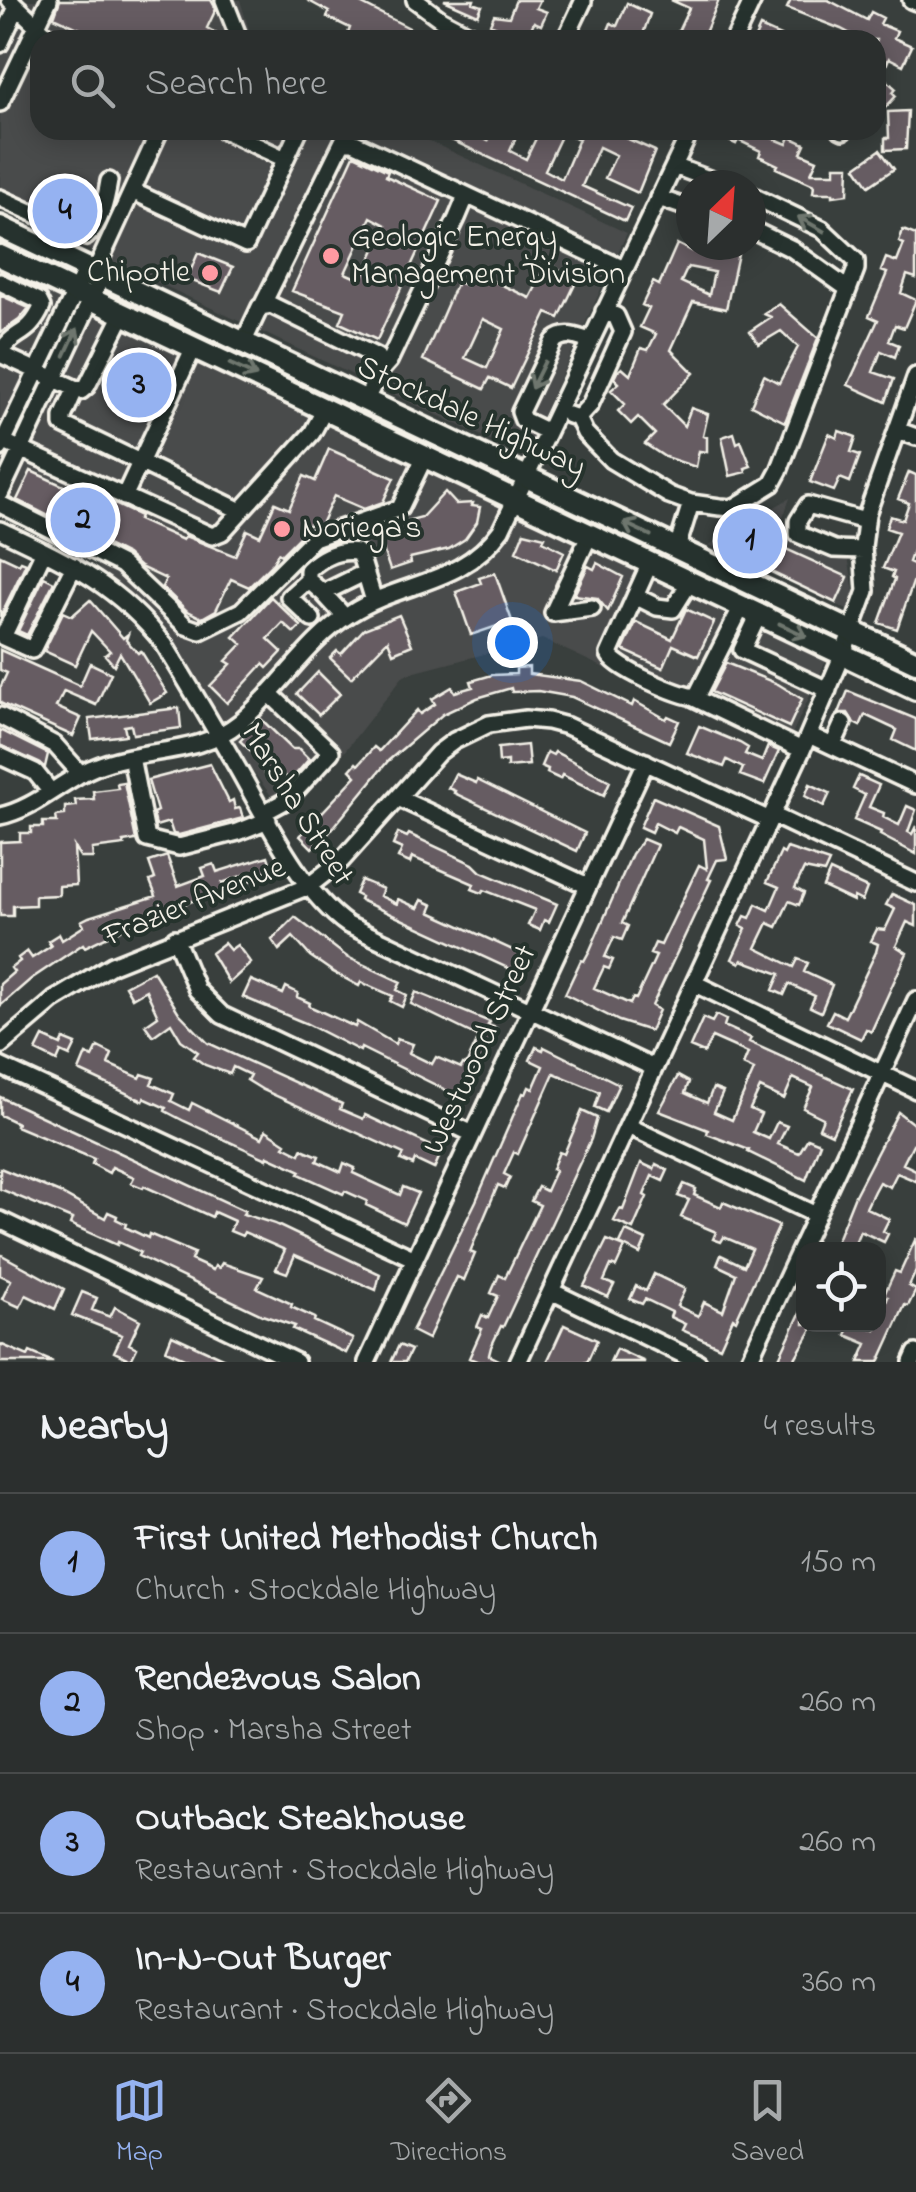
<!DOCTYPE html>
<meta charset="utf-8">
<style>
:root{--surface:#2b2f2e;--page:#333736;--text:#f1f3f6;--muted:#a6a9aa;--line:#474a4a;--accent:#95b2f1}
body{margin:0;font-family:"Indie Flower",sans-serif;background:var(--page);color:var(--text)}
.controls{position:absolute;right:30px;bottom:30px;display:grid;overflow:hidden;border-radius:20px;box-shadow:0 5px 25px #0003}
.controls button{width:90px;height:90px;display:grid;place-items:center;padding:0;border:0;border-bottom:2px solid var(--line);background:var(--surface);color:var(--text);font:50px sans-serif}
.compass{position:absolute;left:676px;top:170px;width:90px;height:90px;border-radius:50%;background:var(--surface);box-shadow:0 5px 25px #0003;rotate:25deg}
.you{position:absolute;left:512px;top:642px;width:35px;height:35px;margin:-25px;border:8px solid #fff;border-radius:50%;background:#1a73e8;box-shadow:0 0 0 15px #1a73e833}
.badge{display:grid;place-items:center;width:65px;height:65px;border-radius:50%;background:var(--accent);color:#111;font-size:32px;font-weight:700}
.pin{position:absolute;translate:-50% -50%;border:5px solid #fff;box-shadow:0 2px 10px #0006}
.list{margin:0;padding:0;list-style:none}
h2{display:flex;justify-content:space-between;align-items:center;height:130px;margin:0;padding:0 40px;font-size:42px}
h2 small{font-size:32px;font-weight:400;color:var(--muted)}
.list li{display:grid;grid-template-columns:65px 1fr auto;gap:30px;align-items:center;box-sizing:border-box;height:140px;padding:0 40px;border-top:2px solid var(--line)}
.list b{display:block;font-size:38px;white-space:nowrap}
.list p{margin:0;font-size:32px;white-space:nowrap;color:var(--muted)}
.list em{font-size:32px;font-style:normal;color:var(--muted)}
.icon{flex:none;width:55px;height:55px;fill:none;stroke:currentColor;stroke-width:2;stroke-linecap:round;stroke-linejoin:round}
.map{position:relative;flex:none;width:916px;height:1362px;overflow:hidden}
.search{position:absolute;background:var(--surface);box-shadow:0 5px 25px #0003;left:30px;right:30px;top:30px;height:110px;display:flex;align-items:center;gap:25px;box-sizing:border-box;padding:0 35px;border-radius:30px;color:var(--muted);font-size:38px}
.sheet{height:690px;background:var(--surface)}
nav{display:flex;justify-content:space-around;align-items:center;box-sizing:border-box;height:140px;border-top:2px solid var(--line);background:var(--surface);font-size:28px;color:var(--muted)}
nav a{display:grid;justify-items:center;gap:5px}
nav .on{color:var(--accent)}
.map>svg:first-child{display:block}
</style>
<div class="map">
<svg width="916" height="1362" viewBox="0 0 916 1362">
<rect width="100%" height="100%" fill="#393f3d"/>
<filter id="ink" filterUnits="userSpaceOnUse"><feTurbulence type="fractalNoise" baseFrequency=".01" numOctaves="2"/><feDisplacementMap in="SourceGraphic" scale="20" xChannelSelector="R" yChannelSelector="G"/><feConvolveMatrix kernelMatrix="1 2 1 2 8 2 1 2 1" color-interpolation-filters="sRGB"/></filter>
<g filter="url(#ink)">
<path fill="#494b4b" d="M0,0H240L250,33L263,40H40V130H405L627,233L524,456L0,208Z
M0,268L827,659L784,751L542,639L404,675L323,779L285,814L90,556L0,515Z
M790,498L782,521L847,551L858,615L709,545Z"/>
<path fill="#665c62" stroke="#f4f1e8" stroke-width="2.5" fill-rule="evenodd" d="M60,0H211L216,9L207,28L228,40H104L54,17Z
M307,0H354L433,40H356L347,36L350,28L327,17L329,12Z
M444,0H474L473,3L482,6L478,15Z
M516,0H540L536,8L547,12L541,25L534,22L526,40L490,24L494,15L509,17Z
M671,0H719L702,40H674L689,8Z
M791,0H828L867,20L871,12L883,18L880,24L897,31L894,38L912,46L903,65L889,58L882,76L896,89L893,93L896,96L885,108L876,100V40H853L854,36L841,29L787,8Z
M627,3L650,14L641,40H604L611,23L617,26Z
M760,27L789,40H754Z
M908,111L906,149L885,150V138H889L888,112Z
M430,130H473L472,133L488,141L493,130H519L510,151L526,159L540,130H608L655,151L638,193L605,178L616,155L599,147L582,186L631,208L625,221ZM563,132L579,139L562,179L545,170Z
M705,130H773L770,137L787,144L790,137L805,144L801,153L817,160L811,173H835V166H849L848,194L833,196V193H813L814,185L776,168L778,165L759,156L761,151L738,140L736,144Z
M880,150L894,169L869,186L856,167Z
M354,155L388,171L386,176L441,201L377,340L340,323L345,311L292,291ZM371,217L386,225L361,280L345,273Z
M53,193L69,201L71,198L88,208L82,223L42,205L47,194L52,196Z
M903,230L916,235V278L907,275L901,293L916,300L904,328L895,325L889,341L899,345L895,357L881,351L873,372L894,379L886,402L848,385L878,320L869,316L887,273L881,271L886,258L897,262L904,244L899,242Z
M677,244L691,251L692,248L721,253L722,246L739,249L726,309L693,302L671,350L694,373L663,405L684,426L691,408L708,414L703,436L707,437V452L699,451L696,467L665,457L645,444L655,434L638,417L631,424L618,411L625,404L611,390L619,383L614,378L617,372L622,368L630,375L641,348L648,350L656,334L640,327L649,308L642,305L653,282L659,285ZM688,267L714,272L709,295L681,282Z
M198,253L233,267L221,292L187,279Z
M556,268L578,278L559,318L547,313L511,388L490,378L484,389L423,360L457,282L466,285L472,271L530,298L543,273L553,277ZM483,319L504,329L487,368L465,358Z
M0,295L29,308L19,320L0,333Z
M779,304L818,338L785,422L751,405L764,375L779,383L798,347L781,331L759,344L750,331L771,317L764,314Z
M133,349L160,361L158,364L168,369L148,418L111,396Z
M839,431L856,437L851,452L860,455L850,482L840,478L834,491L810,482L829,434L837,438Z
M734,433L737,443L741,441L751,466L745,468L746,472L730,476L722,437Z
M329,449L394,478L383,502L364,509L334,496L321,524L307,525L304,532L281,555L278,553L273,563L249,587L231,579L216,610L202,618L186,610L162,587L166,579L140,567L127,555L17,500L31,471L83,495L84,491L117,505L140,516L138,520L183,540L185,536L235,556L247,530L260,536L275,503L289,509L304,476L315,481Z
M909,472L916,475V542L909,562L916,565V574L897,629L879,623L895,579L892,577L894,572L883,568L898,532L886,528L890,516L903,520L909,503L898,499Z
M445,492L456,504L473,503L472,506L480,507L477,522L465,539L449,549L410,558L411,563L390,570L376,529L422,517Z
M766,514L778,520L768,541L848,577L836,603L727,551L736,531Z
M524,532L545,537L543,541L564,552L556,570L516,551Z
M0,555L19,564L21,561L26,563L0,617Z
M597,563L623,577L608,611L597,598L574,595L588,566L594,569Z
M495,573L512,621L471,635L456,592L481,583L479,578Z
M44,577L54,582L27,635L18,631Z
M271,597L301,626L294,633L283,623L268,639L282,652L267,668L263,664L227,703L210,686L231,664L226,661L242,644L234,637Z
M90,600L123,638L128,634L126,640L138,653L141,651L167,693L150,703L120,653L114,665L105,655L110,651L91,631L75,665L44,651L63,612L72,616Z
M686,609L714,622L698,656L673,645L663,668L623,650L636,622L672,639Z
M399,615L412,645L393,653L388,640L351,678L330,658L337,651L341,654L364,629Z
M0,650L80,686L90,663L111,673L96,705L64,691L56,707L81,718L73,736L0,703V688L7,673L0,670Z
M726,663L778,684L802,699L789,727L711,692Z
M529,667V674L581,681L632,706L634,701L666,719L668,716L679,721L669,742L572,697L538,691L512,692L511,688L477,698L443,714L388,761L319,845L317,843L312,848L300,836L356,776L350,770L356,763L358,765L374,747L379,751L417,710L420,714L435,704L432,699L452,687L455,692L473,687L471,681L492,675L516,674V668Z
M318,672L340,694L319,715L297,694Z
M848,691L916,719V751L893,740L897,730L865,715L860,726L854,723L848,713H839Z
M179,708L181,728L133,734L131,725L124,726L126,735L92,739L89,719Z
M261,719L292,749H299L309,759L290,781L283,775L275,784L264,774L265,764L240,741Z
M699,726L740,743L748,748L745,754L762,761L768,746L779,751L764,784L740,775L743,768L727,760L724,767L687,753Z
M0,730L48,754L45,767L0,745Z
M527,745L529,765L507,767V761L499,762L498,748Z
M547,752L553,755L555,752L610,781L604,795L562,775L560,779L547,773L548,769L541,766Z
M210,764L229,802L233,800L235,809L240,808L243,818L179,835L173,834L169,822L156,826L153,813L157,811L148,780Z
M455,774L476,783L477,780L585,833L577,851L454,793L455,791L448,788Z
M859,776L879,785L869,807L884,813L883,817L899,825L907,806L916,810L908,832L912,834L916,826V854L880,835L881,832L854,820L865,795L853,789Z
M124,782L136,840L123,842L124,845L92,849L93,858H81L74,847L76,885L59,886V895L35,896V905L13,906V916H0V842L20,841V833H31V827H43V822H57L56,816L65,815V807L76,806L75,800L94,799L93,791L118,788L117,783Z
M810,784L830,793L824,806L805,796Z
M653,797L719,826L727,859L717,860L708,879L711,880L652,1006L659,1010L650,1031L619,1021L565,994L581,960L584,961L590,950L632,854L643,839L657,845L622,923L628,926L622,940L614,937L605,957L613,960L609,969L604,967L594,988L630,1004L633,998L636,999L656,956L650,954L655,943L661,945L699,865L707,869L704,839L678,827L675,833L655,823L651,832L640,827Z
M398,833L407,837L409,834L473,864L481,872L557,904L549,922L544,920L540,930L528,925L535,910L484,890L482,893L472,889L474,884L412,857L410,863L398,858L402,849L393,845Z
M787,848L829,862L824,873L804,869L795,888L804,893L799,905L789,901L777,927L768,923L756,948L794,967L798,959L808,963L804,972L832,985L821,1012L810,1007L815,996L789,984L784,995L773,990L780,974L742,960L740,963L732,959L746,929L740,926L745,916L750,918L756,904L769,910L779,887L767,882L781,852L784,854Z
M167,856L178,886L205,876L202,868L214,864L217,872L268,856L272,869L257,873L259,878L246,882L244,875L222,883L224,890L147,917L85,947L83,944L31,979L0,1006V984L14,972L11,968L20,961L18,958L27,951L32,958L51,946L48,941L59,934L62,940L84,926L81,921L89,917L156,896L150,881L155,879L149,862Z
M830,871L867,888L862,901L854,897L853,901L823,887Z
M361,880L383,889L380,896L397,904L398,899L418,908L422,900L433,905L430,912L530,958L523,975L360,900L361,897L355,894Z
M892,894L916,905V926L907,922L896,946L907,953L871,1032L866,1029L861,1039L827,1023L833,1011L845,1017L876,952L878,944L871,941L877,929L885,930L895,909L886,905Z
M295,917L347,957L401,982L397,990L407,995L402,1007L390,1001L393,996L361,982L359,986L333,972L310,956L293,937L279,950L272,940Z
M224,943L230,950L237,945L251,963L229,983L211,953Z
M153,971L179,1013L208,1043L342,1104L340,1109L363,1119L365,1115L442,1151L434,1169L415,1160L413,1165L401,1160L404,1154L263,1090L247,1080L250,1075L233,1067L230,1074L205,1065L194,1057L198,1052L181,1040L171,1023L153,1036L145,1025L158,1016L146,990L132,998L125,986Z
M251,980L283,994L286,987L298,993L297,997L310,1003L309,1006L355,1027L357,1022L395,1044L397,1039L413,1044L409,1053L432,1064L436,1057L461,1068L463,1064L466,1065L479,1037L411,1004L416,992L490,1022L488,1025L496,1028L483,1061L479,1060L462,1098L361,1048L360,1051L305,1023L243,997Z
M716,1015L726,1020L724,1026L751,1038L749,1042L853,1089L832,1134L819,1128L823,1118L803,1108L813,1087L793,1078L784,1099L760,1088L750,1109L761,1114L753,1132L769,1139L777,1122L787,1126L778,1144L799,1153L808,1138L820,1143L806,1180L748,1152L749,1150L707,1134L708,1130L659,1111L678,1076L689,1082L685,1093L707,1103L713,1088L723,1092L714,1112L732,1120L754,1070L743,1065L748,1053L712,1037L704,1053L690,1047L703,1018L712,1022Z
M43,1037L61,1045L64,1039L76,1044L70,1056L61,1052L57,1061L36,1051Z
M98,1047L112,1054L108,1064L140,1078L142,1074L154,1078L151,1084L174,1094L171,1101L189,1110L192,1103L262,1138L266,1130L286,1143L284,1146L300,1154L302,1149L319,1156L317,1161L341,1172L344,1163L355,1168L353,1173L400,1195L403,1187L418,1193L404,1223L366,1205L367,1201L345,1191L343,1194L299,1174L301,1171L268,1156L267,1159L184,1121L165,1111L166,1108L144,1098L143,1101L79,1071L86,1054L93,1057Z
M536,1047L543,1050L544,1047L619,1084L606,1112L595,1107L600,1092L554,1073L518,1154L514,1152L504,1174L510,1177L505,1188L498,1185L484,1218L470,1252L475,1254L464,1280L457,1277L428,1339L412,1331L476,1201L523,1093L526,1094L529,1087L533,1089L543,1066L530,1060Z
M0,1097L245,1211L243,1214L275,1224L380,1274L376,1290L295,1255L287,1273L276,1269L285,1250L244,1232L242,1236L230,1231L234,1221L214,1212L212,1217L144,1186L143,1188L131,1183L134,1177L112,1167L109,1173L92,1164L94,1159L16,1126L17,1123L0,1115Z
M582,1111L597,1118L591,1139L503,1327L501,1326L491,1347L489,1355L503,1362H479L469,1358L482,1329L477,1327L482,1315L488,1318L498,1296L491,1293L499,1275L505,1278L540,1205L531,1201L538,1187L546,1191L555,1171L552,1169L554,1164L559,1152L564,1154Z
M898,1112L916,1126V1146L913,1144L903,1164L916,1170V1181L897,1173L890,1187L879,1182L874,1191L866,1208L889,1219L883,1231L888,1234L884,1242L860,1231L852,1250H833L855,1195Z
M641,1163L654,1169L656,1164L668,1170L663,1181L652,1176L644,1195L647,1197L633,1229L614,1221L620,1209L623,1210Z
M0,1168L60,1193L105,1218L108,1212L117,1216L116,1219L126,1224L125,1227L148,1238L149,1234L194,1253L191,1260L213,1270L215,1266L219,1268L222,1263L263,1277L257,1288L292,1304L291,1307L315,1318L314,1321L353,1339L346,1353L293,1329L295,1326L262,1315L138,1256L140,1252L118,1242L117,1245L70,1224L72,1219L0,1189Z
M684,1184L696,1189L694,1195L721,1207L723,1202L779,1226L736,1320L733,1318L720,1347L682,1330L685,1324L670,1317L672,1312L645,1299L642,1304L630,1299L636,1286L646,1291L654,1274L685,1289L677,1306L698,1316L704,1302L723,1311L736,1274L717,1265L721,1255L744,1266L752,1249L724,1237L721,1242L713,1239L716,1232L681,1217L689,1200L678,1196Z
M626,1231L646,1240L640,1254L620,1244Z
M916,1238V1271L909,1286L916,1290L908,1306L905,1305L879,1362H859L867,1344L846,1335L851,1324H863L875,1330L888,1297L884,1295L895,1271L900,1273Z
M607,1240L625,1247L616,1267L611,1265L604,1281L614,1285L608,1297L584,1286Z
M0,1254L64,1289L55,1309L26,1295L20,1307L2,1299L11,1280L0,1275Z
M82,1292L97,1298L92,1310L110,1317L115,1307L140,1320L129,1344L137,1348L131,1360L114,1352L122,1335L72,1315Z
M804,1305V1324H815L793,1362H777Z
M564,1325L597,1340L587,1362H547Z
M172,1335L198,1347L231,1362H193L166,1350Z
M0,1344L28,1356L30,1352L53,1362H0Z
M399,1345L411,1350L405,1362H391Z
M616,1349L645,1362H610Z"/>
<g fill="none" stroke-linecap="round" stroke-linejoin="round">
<g stroke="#f4f1e8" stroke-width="22">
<path id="minor" d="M10,0L52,40
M224,0L239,38L243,40
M415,0L442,20L480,40
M911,0L916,2
M565,40L583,2
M734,40L753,0
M0,44L17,7
M0,103L49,0
M223,130L285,159
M841,130L843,131
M674,166L725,185
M132,191L246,244L299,130
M462,193L624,269
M0,198L86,237C101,223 106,200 109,181
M658,198L691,209
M751,229L792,249L848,289
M0,282L39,301L42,307C28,338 15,329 0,353
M262,306L343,141L353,142L462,193L465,199L457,218L389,361L381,370
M243,343L260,307L271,305L377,357L381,370L365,401
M0,354L81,391L87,386L123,314
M75,390L63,417V425L241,511
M569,415L578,418L590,405L623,332L616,316L604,311
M578,418L585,433L611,460L669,495L691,503L720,507L733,508L743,502L772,484L779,471L856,269V261L822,229L751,195
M897,430L916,437
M546,431L523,420L520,412L554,341C566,331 576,337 590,341
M0,440L212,536L222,532L312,433L325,409
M0,448L86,269L93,266
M0,494L102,276L99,263L160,130
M124,497L194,347
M0,504L122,565L186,626L200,631L241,611L314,538L400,508L425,456
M0,530C67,562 117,584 164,644C189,685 214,727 238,769C267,820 300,891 348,925L654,1068
M590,534L553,613L592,608
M677,548L691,503
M863,550L834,549L798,534V521L808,505L865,521
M44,551L3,637L32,650L74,566
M650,563L609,654C614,668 679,696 696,697L742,606
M308,580L289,597L312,619
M323,593L308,580V570C322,557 338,549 357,552L361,558L374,601
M635,596L657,607L673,609L690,582
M759,614L742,650L828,690
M345,617L323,593L364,573
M692,697L802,750
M0,716L55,745L81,774
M809,735L916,785
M833,745L843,723
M0,756L35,772L51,792
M131,757L147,839L179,847L238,832L268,820
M398,798L588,886
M263,813L287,800L331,752L269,693
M772,815L916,883
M0,816C35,809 62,780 95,767C144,747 197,757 240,722C279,690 307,641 350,614C403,580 461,586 501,530L691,130
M175,938L197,990L222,1015L473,1134
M694,983L916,1090
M0,1046L54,1000L112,965L309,886L342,860L438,753L454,741L489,724L526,719L548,721L567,726L770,820
M0,1066L415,1259
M628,1126L816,1215
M0,1220L296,1362
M551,1291L698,1362
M367,1362L646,762
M518,1362L802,750L843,654L866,591L863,547L867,514L916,376
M748,1362L916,1000
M912,1362L916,1353"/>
</g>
<g stroke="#f4f1e8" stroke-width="28">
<path id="major" d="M0,227L916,662
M0,256L916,689"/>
</g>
<use href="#minor" stroke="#26332d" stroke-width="15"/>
<use href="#major" stroke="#26332d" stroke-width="20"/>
</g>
<defs><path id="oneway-shaft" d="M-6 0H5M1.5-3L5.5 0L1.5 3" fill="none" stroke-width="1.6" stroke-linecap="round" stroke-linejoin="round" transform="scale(2.5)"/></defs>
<g stroke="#6e766e">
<use href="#oneway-shaft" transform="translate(811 224) rotate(-150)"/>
<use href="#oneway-shaft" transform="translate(71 342) rotate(-65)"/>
<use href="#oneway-shaft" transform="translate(243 370) rotate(25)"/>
<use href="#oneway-shaft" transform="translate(538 375) rotate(116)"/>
<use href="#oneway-shaft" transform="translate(637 529) rotate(-155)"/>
<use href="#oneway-shaft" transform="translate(793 630) rotate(25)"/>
</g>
</g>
<g fill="#ff9aa2" stroke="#26332d" stroke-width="4">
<circle cx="331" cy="256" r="10"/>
<circle cx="210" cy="273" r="10"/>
<circle cx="282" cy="529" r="10"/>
</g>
<g text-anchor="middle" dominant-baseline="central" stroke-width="8" stroke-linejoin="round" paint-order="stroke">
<g font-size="32" fill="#f4f1e8" stroke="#26332d" text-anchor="start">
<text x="351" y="238">Geologic Energy<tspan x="351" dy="37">Management Division</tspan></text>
<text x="190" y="273" text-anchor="end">Chipotle</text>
<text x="302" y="529">Noriega's</text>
</g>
<g font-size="32" fill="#f4f1e8" stroke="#26332d">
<text transform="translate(471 418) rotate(25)">Stockdale Highway</text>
<text transform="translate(296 805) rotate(58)">Marsha Street</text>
<text transform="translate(195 903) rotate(-22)">Frazier Avenue</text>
<text transform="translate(481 1050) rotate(-65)">Westwood Street</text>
</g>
</g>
</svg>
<div class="controls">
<button><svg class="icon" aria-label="locate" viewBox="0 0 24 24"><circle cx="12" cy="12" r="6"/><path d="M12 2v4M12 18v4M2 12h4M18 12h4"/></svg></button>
</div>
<svg class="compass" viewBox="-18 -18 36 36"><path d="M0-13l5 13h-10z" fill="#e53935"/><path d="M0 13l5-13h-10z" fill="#a6a9aa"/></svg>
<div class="you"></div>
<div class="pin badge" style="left:750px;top:541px">1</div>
<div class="pin badge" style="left:83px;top:520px">2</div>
<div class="pin badge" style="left:139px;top:385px">3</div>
<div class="pin badge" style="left:65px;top:211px">4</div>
<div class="search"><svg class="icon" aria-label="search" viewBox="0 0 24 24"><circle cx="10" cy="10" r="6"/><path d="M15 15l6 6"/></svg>Search here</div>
</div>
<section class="sheet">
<h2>Nearby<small>4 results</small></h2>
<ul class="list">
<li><span class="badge">1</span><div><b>First United Methodist Church</b><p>Church · Stockdale Highway</p></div><em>150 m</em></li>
<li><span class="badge">2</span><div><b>Rendezvous Salon</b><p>Shop · Marsha Street</p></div><em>260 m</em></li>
<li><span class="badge">3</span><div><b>Outback Steakhouse</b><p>Restaurant · Stockdale Highway</p></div><em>260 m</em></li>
<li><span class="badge">4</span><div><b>In-N-Out Burger</b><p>Restaurant · Stockdale Highway</p></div><em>360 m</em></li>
</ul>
</section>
<nav>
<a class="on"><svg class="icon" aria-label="map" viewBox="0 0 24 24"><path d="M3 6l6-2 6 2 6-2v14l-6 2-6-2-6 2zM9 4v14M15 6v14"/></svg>Map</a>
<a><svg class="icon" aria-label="directions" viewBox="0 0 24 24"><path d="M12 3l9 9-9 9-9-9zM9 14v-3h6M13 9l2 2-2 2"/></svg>Directions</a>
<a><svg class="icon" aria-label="saved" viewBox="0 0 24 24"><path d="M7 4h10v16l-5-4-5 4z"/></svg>Saved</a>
</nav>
